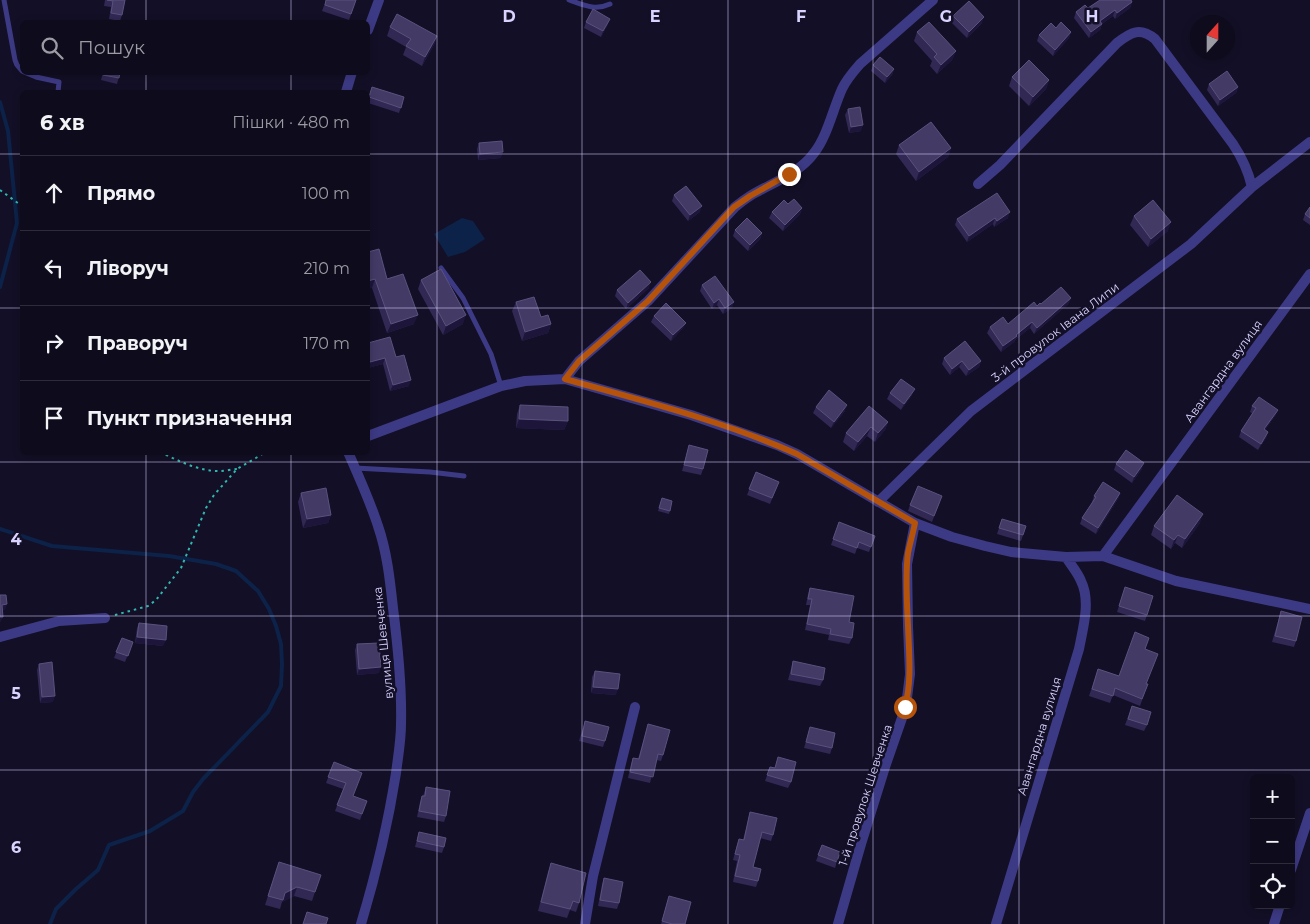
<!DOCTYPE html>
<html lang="uk">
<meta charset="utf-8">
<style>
:root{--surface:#0e0b1c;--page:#171425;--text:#f1f3f6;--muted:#9b9ba3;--line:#2e2b3b}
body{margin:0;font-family:Montserrat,sans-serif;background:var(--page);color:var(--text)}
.controls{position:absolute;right:15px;bottom:15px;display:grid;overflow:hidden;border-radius:8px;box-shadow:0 2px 8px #0003}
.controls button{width:45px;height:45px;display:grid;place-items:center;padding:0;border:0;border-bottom:1px solid var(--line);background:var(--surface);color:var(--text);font:25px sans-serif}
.compass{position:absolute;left:1190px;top:15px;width:45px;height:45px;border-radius:50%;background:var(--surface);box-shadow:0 2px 8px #0003;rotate:21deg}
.stop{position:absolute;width:15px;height:15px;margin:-11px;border:4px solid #b45309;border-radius:50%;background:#fff}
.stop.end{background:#b45309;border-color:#fff;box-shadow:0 1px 5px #0008}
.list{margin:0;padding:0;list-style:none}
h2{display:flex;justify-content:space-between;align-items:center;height:65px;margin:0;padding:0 20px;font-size:21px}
h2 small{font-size:16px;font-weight:400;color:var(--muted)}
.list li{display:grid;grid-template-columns:32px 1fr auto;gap:15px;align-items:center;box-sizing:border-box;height:75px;padding:0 20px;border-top:1px solid var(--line)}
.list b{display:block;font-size:19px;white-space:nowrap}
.list em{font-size:16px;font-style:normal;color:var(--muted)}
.icon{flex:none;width:28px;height:28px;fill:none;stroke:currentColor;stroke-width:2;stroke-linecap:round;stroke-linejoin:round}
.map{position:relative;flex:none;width:1310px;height:924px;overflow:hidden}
.search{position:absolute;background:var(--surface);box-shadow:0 2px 8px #0003;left:20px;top:20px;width:350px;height:55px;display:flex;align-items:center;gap:12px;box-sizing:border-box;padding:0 18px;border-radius:8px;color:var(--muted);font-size:19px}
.panel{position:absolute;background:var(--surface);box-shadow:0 2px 8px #0003;left:20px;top:90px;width:350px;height:365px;border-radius:8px}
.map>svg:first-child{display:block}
</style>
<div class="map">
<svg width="1310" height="924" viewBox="0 0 1310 924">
<rect width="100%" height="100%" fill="#130f26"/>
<path fill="#0c2248" d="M462,218L473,221L485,239L465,252L448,257L434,234Z"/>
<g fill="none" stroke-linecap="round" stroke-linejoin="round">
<path stroke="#0c2248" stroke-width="4" d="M0,102L8,131L17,223L0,287
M0,529L52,546L169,556L216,564L236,571L258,591L269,609L276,626L281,644L282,664L281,686L268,712L203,779L193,792L183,811L150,831L109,845L98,870L76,889L56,909L50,924"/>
<path stroke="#2fb8b0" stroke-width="2" stroke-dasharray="2.5 4" stroke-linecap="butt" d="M0,190L22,206
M160,452C179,461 200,472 221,471C226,471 232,469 237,469
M115,615L148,606L156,600L181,568L206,508L214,495L237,469L266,452"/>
<path stroke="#3d3a85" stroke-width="5" d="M4,0L15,60L17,65L22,71
M569,0C584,5 595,11 610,4
M24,72L36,77L59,82L58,92
M441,268L463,298L491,354L501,386
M355,468L430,472L464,476"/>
<path stroke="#3d3a85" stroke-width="10" d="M368,30L379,0
M346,92L352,72
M978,184L1000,165L1117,43C1131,32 1140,27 1155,39L1233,144C1243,159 1248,170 1252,187
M565,379L579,361L648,301L735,207C740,203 745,199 750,196C771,183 799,174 814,153C827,137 833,109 842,89C846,80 853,72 860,64L933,0
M368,436L501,386L525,381L565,379L691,415L777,445L797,454L915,523L952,537L985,546L1011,552L1066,557L1103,556L1176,581L1310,609
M348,452C359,477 370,501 378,526C387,552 390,580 393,608C398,647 402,685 401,724C401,741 398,757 396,773C388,824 376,874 361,924
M878,502L971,411L1191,244L1252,187L1310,142
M1103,556L1310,274
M0,637L59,621L105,618
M1291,870L1310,813
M585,924L593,876L635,707
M838,924L861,844L885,767L902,718L907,698L910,674L908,626L907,564L915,523
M996,924L1079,649C1083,628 1091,601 1081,581C1078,573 1071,565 1066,557
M1274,924L1280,905"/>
</g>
<path fill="#312854" d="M105,0H125L122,15L120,21L109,19L111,7L104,6Z
M326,0H356L349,20L322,11Z
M1132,2L1130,8L1115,19L1113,16L1102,24L1100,30L1089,38L1074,18L1076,12L1088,8Z
M953,16L982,23L967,38L951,22Z
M586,22L608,24L601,37L584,28Z
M390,27L437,36L434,45L422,66L403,55L406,47L387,36Z
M1056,28L1071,32L1069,38L1053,56L1037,41L1039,35Z
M917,32L956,51L952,60L937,74L930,66L932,61L914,41Z
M873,65L894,69L892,75L885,83L871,71Z
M103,72H120L117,84L101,80Z
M1012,77L1049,80L1046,89L1029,106L1009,86Z
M1209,84L1238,87L1236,93L1218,106L1207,90Z
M372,87L404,97L399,113L368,103V100Z
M848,109L861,131L849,133L845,115Z
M479,143L501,158L478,160L477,149Z
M899,145L951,148L948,157L916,181L896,154Z
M674,195L700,212L688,221L672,201Z
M788,204L802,208L800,214L783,231L769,218L772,212Z
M1310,207V225L1303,220L1305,214Z
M975,208L1008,218L994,227L993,224L967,242L955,225L957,219Z
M1134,216L1168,231L1148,247L1130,225Z
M735,230L762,233L760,239L748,251L733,236Z
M368,252L387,279L414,324L387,333L372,288Z
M421,280L463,324L443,335L418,289Z
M702,285L732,308L723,314L717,305L712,309L700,291Z
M649,288L626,309L615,296L617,290Z
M1071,298L1068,304L1034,334L1030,328L1015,340L1014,342L1001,352L987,333L990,327L1008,324L1037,306Z
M516,302L541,317L551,324L548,333L522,341L512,311Z
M654,316L686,323L683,328L671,341L651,322Z
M368,343L396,357L409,386L390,391L383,364L368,368Z
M944,358L981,361L979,367L966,376L959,367L950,375L942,364Z
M890,393L912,395L901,410L887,399Z
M520,405L568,421L564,430L516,428L517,414Z
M1252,406L1278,410L1275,416L1265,430L1268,432L1266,438L1258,450L1239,437L1241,431L1253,414L1250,412Z
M816,407L845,411L831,428L813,413Z
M888,422L885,430L875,442L867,436L854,451L843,442L846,433Z
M689,445L703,469L701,475L682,471Z
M1116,464L1142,469L1132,483L1114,470Z
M756,472L779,482L770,504L747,495Z
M301,493L331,515L328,523L303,528L298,502Z
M1120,493L1118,499L1096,534L1080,524L1082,518L1093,502H1092L1094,496Z
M662,498L672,501L669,514L658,511Z
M940,502L932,522L908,511L910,505Z
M1002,519L1026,526L1021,541L997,534Z
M839,522L875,536L869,552L857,548L855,554L831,545Z
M1200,523L1182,548L1175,543L1171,549L1151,535L1154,526Z
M1125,587L1153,596L1145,621L1117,612Z
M810,588L849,622L852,638L849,644L828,640L829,635L805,630L810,605H806L808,594Z
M1281,611L1296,641L1294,647L1272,642Z
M139,623L163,646L135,643L137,628Z
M122,638L133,642L125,662L114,658Z
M357,644L379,673L357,675L355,650Z
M1145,649L1146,684H1148L1140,706L1113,695L1110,703L1089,696L1098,669L1119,676Z
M793,661L823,680L820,686L788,680Z
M39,664L53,702L40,703L37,670Z
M595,671L616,695L591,693L592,677Z
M1132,706L1147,725L1144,731L1125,725Z
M585,721L605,741L603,747L579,741Z
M648,724L663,755L661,761L656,760L650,783L628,778L631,764L633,758L638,759Z
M810,727L832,748L830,754L804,748Z
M778,757L791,782L788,788L765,781L770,767L775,768Z
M334,762L353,796L367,801L360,820L335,811L343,789L326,783Z
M426,787L446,816L444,822L417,817L420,802L422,796H423Z
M750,812L773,835L771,841L760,838L753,867L758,881L756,887L733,882L737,861L733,860L737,845L739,839L743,840Z
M419,832L444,847L442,853L415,847Z
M822,845L840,852L835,868L816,861Z
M279,862L315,892L312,901L294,896L282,902L280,909L265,905Z
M551,863L579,903L576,912L570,910L567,918L538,911L548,872Z
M604,878L619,903L617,909L598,906L602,884Z
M669,896L685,924H661Z"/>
<path fill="#1d163a" d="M1132,2L1130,8L1115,19L1117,13Z
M1115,10L1113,16L1102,24L1100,30L1089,38L1091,32L1100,21Z
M984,17L982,23L967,38L969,32Z
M610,19L608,24L601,37L603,31Z
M1071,32L1069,38L1053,56L1055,50Z
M437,36L434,45L422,66L425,57Z
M956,51L952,60L937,74L941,65Z
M894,69L892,75L885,83L887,77Z
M1049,80L1046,89L1029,106L1033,97Z
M1238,87L1236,93L1218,106L1220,100Z
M863,125L861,131L849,133L851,127Z
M951,148L948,157L916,181L919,172Z
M503,152L501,158L478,160L480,154Z
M702,206L700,212L688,221L690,215Z
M802,208L800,214L783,231L785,225Z
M1010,212L1008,218L994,227L997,221Z
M995,218L993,224L967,242L969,236Z
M1171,222L1168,231L1148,247L1151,239Z
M762,233L760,239L748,251L750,245Z
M375,279L372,288L368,289V281Z
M651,282L649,288L626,309L628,303Z
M1071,298L1068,304L1034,334L1037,328Z
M719,299L717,305L712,309L714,303Z
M734,302L732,308L723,314L725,308Z
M418,315L414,324L387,333L391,324Z
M466,315L463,324L443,335L446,326Z
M1032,322L1030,328L1015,340L1014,342L1001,352L1003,346Z
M686,323L683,328L671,341L673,335Z
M551,324L548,333L522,341L525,332Z
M385,358L383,364L368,368L370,362Z
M962,361L959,367L950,375L952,369Z
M981,361L979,367L966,376L969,370Z
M411,380L409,386L390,391L393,385Z
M915,389L912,395L901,410L904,404Z
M847,405L845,411L831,428L834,422Z
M1278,410L1275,416L1262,435L1264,429Z
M519,419L568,421L564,430L516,428Z
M888,422L885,430L875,442L878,433Z
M871,427L867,436L854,451L858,442Z
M1268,432L1266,438L1258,450L1261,444Z
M1144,463L1142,469L1132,483L1134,477Z
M1120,493L1118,499L1096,534L1098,528Z
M1203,514L1200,523L1182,548L1185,539Z
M331,515L328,523L303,528L307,519Z
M1178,535L1175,543L1171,549L1174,540Z
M7,604L5,610L0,611L2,605Z
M0,617H3L0,623Z
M137,637L166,640L163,646L135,643Z
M381,667L379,673L357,675L359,669Z
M593,687L618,689L616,695L591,693Z
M55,696L53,702L40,703L42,697Z
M297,887L294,896L282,902L285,893Z"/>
<path fill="#433a66" stroke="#5a527e" d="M107,0H125L122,15L111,13L113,1Z
M326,0H356L351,14L325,5Z
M1100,0H1131L1132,2L1117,13L1115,10L1100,21L1102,24L1091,32L1076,12L1085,5L1088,8Z
M969,1L984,17L969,32L953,16Z
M593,9L610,19L603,31L586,22Z
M397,14L437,36L425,57L406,46L411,39L390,27Z
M929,22L956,51L941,65L934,57L937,54L917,32Z
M1061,22L1071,32L1055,50L1039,35L1051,23L1056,28Z
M880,57L894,69L887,77L873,65Z
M1029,60L1049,80L1033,97L1012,77Z
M1227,71L1238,87L1220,100L1209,84Z
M104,72H120L119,78L103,75Z
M372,87L404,97L401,108L369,97Z
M860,107L863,125L851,127L848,109Z
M931,122L951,148L919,172L899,145Z
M502,141L503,152L480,154L479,143Z
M368,158L369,171H368Z
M686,186L702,206L690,215L674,195Z
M997,193L1010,212L997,221L995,218L969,236L957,219Z
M794,199L802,208L785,225L772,212L784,200L788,204Z
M1153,200L1171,222L1151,239L1134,216Z
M1310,207V218L1305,214Z
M747,218L762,233L750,245L735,230Z
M379,249L387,279L403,274L418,315L391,324L375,279L368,281V252Z
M441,269L466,315L446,326L421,280Z
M640,270L651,282L628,303L617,290Z
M715,276L734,302L725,308L719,299L714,303L702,285Z
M1061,287L1071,298L1037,328L1032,322L1016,335L1017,336L1003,346L990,327L1003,317L1008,324L1034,302L1037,306L1040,303L1041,304Z
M534,297L541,317L548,315L551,324L525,332L516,302Z
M666,303L686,323L673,335L654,316Z
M390,337L396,357L404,355L411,380L393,385L385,358L370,362L368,353V343Z
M965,341L981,361L969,370L962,361L952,369L944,358Z
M901,379L915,389L904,404L890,393Z
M829,390L847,405L834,422L816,407Z
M1259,397L1278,410L1264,429L1268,432L1261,444L1241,431L1256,408L1252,406Z
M520,405L568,407V421L519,419Z
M869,406L888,422L878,433L871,427L858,442L846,433Z
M689,445L708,450L703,469L684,465Z
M1126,450L1144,463L1134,477L1116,464Z
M756,472L779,482L772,498L749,489Z
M1103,482L1120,493L1098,528L1082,518L1096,497L1094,496Z
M918,486L942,496L934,516L910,505Z
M326,488L331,515L307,519L301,493Z
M1177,495L1203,514L1185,539L1178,535L1174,540L1154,526Z
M662,498L672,501L670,511L659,508Z
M1002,519L1026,526L1023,535L999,528Z
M839,522L875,536L871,547L859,542L857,548L833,539Z
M1125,587L1153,596L1147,615L1119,606Z
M810,588L854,596L849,622L854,623L852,638L830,634L831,629L807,624L812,599H808Z
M0,595H6L7,604L2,605L3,617H0Z
M1281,611L1302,617L1296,641L1275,636Z
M139,623L167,626L166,640L137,637Z
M1135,632L1149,638L1145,649L1158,654L1146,684H1148L1142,699L1115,688L1113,696L1092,689L1098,669L1119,676Z
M122,638L133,642L128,656L116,652Z
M379,643L381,667L359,669L357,644Z
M793,661L825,668L823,680L791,674Z
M52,662L55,696L42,697L39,664Z
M595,671L620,674L618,689L593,687Z
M1132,706L1151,712L1147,725L1128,719Z
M585,721L609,727L605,741L582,736Z
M648,724L670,730L663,755L658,754L653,777L630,772L633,758L639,759Z
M810,727L835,733L832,748L806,742Z
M778,757L796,762L791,782L767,775L770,767L775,768Z
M334,762L362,773L353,796L367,801L362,814L337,805L346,783L328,777Z
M426,787L450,791L446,816L419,811L422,796H425Z
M750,812L777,818L773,835L762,832L753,867L761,869L758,881L735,876L740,855L735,854L739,839L744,840Z
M419,832L446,838L444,847L417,841Z
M822,845L840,852L837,862L818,855Z
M279,862L321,875L315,892L297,887L285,893L283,900L268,896Z
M551,863L586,873L579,903L573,901L570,909L541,902Z
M604,878L623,882L619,903L600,900Z
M669,896L691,902L685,924H672L662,921Z
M307,912L328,918L326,924H303Z"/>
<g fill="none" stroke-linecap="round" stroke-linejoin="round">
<path stroke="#b45309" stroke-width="6" d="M789,174L750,196L734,207L648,301L579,361L565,379C643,401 723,421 797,454L915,523C913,533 910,543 908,553C905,574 907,604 908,626C909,654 912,680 905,707"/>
</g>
<path fill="none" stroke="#d9d4ff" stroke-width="1" stroke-opacity="0.55" d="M146,0V22M291,0V22M437,0V924M582,0V924M728,0V924M873,0V924M1019,0V924M1164,0V924M146,72V92M291,72V92M0,154H22M368,154H1310M0,308H22M368,308H1310M146,452V924M291,452V924M0,462H1310M0,616H1310M0,770H1310"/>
<g text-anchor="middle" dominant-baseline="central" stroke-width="5" stroke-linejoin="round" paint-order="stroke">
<g font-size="12" fill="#d9d4ff" stroke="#130f26">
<text transform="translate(1055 332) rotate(-37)">3-й провулок Івана Липи</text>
<text transform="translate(1223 371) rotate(-54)">Авангардна вулиця</text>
<text transform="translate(383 643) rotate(-96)">вулиця Шевченка</text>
<text transform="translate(1039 736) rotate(-73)">Авангардна вулиця</text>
<text transform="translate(865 795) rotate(-72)">1-й провулок Шевченка</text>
</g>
</g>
<g font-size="16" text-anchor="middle" font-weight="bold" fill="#d9d4ff" stroke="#130f26" stroke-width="5" stroke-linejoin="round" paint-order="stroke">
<text x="509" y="22">D</text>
<text x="655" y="22">E</text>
<text x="801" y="22">F</text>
<text x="946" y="22">G</text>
<text x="1092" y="22">H</text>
<text x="16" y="545">4</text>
<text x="16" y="699">5</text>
<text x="16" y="853">6</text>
</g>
</svg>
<div class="controls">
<button>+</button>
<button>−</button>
<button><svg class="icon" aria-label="locate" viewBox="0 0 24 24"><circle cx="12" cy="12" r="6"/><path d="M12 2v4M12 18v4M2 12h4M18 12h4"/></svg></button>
</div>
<svg class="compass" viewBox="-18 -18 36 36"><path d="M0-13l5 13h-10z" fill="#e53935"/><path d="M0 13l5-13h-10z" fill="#9b9ba3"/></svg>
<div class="stop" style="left:905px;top:707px"></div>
<div class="stop end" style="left:789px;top:174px"></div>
<div class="search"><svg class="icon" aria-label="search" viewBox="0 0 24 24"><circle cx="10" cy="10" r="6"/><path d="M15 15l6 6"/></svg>Пошук</div>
<section class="panel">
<h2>6 хв<small>Пішки · 480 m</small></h2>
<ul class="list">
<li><svg class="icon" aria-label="ahead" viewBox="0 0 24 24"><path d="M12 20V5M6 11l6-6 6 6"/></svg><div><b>Прямо</b></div><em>100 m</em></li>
<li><svg class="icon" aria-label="left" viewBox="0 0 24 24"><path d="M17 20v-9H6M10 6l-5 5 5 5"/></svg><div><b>Ліворуч</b></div><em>210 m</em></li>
<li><svg class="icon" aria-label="right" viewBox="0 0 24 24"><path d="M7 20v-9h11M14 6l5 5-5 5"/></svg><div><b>Праворуч</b></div><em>170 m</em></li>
<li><svg class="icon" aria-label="arrive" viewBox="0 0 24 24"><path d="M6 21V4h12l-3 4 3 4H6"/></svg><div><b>Пункт призначення</b></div></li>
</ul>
</section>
</div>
